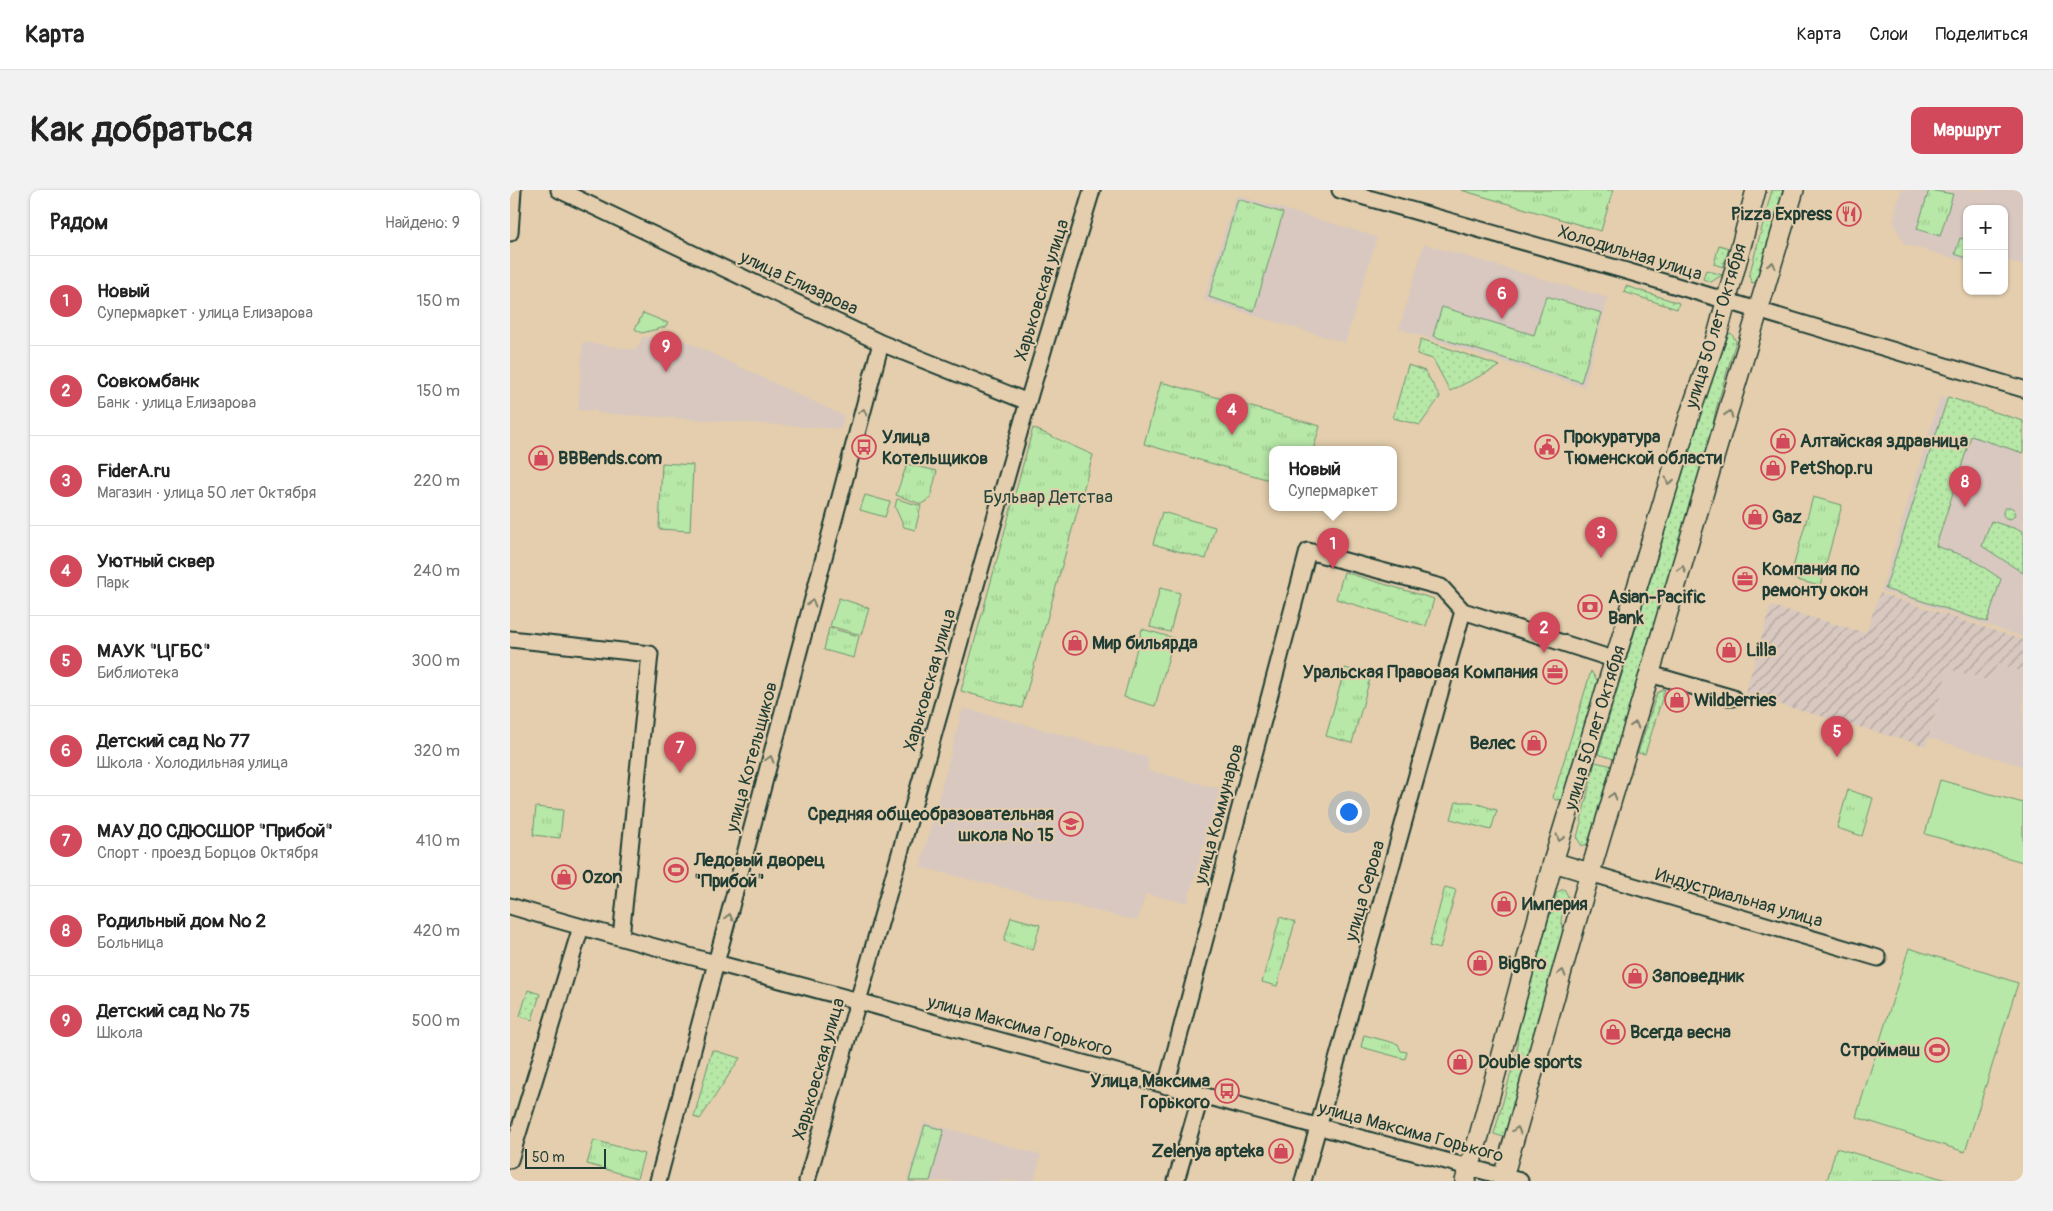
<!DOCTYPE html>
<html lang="ru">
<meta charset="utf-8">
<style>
:root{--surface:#fff;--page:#f2f2f2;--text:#222;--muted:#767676;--line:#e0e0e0;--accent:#d1495b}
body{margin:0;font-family:Pangolin,sans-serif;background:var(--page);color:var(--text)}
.controls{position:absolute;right:15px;top:15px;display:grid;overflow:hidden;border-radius:10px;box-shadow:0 1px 4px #0004}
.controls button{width:45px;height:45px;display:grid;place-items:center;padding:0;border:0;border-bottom:1px solid var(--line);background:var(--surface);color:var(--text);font:25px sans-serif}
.scale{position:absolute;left:15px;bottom:12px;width:81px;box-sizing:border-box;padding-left:5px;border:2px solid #1f3d34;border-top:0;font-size:14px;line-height:18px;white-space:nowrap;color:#1f3d34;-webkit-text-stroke:4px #e4cead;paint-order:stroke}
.you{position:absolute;left:838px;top:621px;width:18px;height:18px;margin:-12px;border:4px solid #fff;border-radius:50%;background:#1a73e8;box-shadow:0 0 0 8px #1a73e833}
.badge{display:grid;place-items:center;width:32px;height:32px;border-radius:50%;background:var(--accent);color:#fff;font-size:16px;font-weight:700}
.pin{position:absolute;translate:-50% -41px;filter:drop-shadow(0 1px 2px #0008)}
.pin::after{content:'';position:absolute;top:26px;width:18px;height:15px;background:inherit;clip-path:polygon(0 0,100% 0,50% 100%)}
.popup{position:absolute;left:759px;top:256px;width:128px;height:65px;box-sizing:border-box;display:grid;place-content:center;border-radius:10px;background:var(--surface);filter:drop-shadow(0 1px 4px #0005);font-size:16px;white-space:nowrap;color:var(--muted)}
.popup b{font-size:19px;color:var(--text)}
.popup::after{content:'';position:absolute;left:50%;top:100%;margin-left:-10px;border:10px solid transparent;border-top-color:var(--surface)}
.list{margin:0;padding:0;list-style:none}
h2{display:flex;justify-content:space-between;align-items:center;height:65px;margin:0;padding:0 20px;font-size:21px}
h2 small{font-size:16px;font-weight:400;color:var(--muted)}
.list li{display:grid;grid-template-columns:32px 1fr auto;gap:15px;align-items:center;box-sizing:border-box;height:90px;padding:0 20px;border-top:1px solid var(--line)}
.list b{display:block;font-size:19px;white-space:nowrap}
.list p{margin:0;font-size:16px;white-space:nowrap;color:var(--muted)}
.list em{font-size:16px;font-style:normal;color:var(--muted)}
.map{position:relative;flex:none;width:1513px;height:991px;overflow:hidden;border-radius:10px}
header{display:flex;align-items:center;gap:30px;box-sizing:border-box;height:70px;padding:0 25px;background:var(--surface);border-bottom:1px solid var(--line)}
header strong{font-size:24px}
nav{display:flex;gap:28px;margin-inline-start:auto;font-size:18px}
.intro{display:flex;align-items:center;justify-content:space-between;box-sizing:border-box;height:120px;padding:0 30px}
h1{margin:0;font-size:35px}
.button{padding:12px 22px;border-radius:10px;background:var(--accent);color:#fff;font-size:18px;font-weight:700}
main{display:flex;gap:30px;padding:0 30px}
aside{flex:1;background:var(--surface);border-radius:10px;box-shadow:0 1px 4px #0004}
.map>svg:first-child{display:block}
</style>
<header>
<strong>Карта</strong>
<nav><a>Карта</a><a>Слои</a><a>Поделиться</a></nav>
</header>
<div class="intro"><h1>Как добраться</h1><a class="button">Маршрут</a></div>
<main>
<aside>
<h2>Рядом<small>Найдено: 9</small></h2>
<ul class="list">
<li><span class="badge">1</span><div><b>Новый</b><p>Супермаркет · улица Елизарова</p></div><em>150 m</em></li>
<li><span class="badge">2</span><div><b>Совкомбанк</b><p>Банк · улица Елизарова</p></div><em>150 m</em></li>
<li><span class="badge">3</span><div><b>FiderA.ru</b><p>Магазин · улица 50 лет Октября</p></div><em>220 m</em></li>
<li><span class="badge">4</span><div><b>Уютный сквер</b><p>Парк</p></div><em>240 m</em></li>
<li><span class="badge">5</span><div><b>МАУК &quot;ЦГБС&quot;</b><p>Библиотека</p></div><em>300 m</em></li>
<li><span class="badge">6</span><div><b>Детский сад № 77</b><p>Школа · Холодильная улица</p></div><em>320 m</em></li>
<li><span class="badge">7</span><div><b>МАУ ДО СДЮСШОР &quot;Прибой&quot;</b><p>Спорт · проезд Борцов Октября</p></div><em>410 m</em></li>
<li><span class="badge">8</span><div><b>Родильный дом № 2</b><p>Больница</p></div><em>420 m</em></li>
<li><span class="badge">9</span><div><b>Детский сад № 75</b><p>Школа</p></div><em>500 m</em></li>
</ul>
</aside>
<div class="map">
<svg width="1513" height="991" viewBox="0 0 1513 991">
<defs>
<pattern id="industrial-furrows" width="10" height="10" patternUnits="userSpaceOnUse" patternTransform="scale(1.25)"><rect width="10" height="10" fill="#d8c8c0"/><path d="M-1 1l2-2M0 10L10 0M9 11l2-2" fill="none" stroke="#afa49d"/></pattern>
<pattern id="grass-dots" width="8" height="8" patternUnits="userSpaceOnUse" patternTransform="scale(1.25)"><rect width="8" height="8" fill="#b7e8a7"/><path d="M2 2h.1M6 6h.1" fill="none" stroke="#9dc890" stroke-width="1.8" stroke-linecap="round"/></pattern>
<pattern id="forest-crowns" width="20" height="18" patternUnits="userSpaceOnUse" patternTransform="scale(1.25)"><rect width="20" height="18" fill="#b7e8a7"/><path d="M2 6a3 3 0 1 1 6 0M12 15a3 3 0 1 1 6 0" fill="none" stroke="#9dc890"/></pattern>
<pattern id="park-tufts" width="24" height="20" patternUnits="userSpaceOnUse" patternTransform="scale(1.25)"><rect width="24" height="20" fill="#b7e8a7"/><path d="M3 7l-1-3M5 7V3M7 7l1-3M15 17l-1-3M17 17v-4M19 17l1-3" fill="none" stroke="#9dc890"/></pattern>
</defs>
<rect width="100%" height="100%" fill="#e4cead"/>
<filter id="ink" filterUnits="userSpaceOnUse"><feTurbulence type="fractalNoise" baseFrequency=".02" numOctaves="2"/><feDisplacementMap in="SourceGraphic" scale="10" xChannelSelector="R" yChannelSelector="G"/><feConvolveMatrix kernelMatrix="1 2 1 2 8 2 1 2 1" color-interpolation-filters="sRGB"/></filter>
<g filter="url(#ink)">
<path fill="#d8c8c0" d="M1391,0H1513V76L1495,70L1494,73V19H1457V72L1394,54L1383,31Z
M726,5L867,47L835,153L694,110Z
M914,54L1098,108L1074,197L889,139Z
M133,147L169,148L334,226L331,239L87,223V221L68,220L73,152L126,160Z
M1430,207L1513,234V447L1371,401Z
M1486,474L1513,482V576L1419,548L1438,479L1480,491Z
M453,518L639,568L637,580L710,599L677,713L636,704L627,731L410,677Z
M414,932L531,965L524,991H397Z"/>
<path fill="url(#industrial-furrows)" d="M1370,403L1513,450V482L1487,474L1481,491L1438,479L1416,556L1236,505L1237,497L1261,416L1356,443Z"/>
<path fill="url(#grass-dots)" stroke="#6b926e" d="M1262,0H1275L1248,92L1242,93L1239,86Z
M1209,55L1219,58L1213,77L1204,74Z
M1196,80L1212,85L1201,92L1193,89Z
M1116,96L1169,113L1167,119L1114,102Z
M1221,143L1226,151L1206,219L1197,264L1104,569L1088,564L1213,148Z
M911,149L990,176L940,201L923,169L907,164Z
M898,175L915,181L930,207L910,235L883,228Z
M1438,207L1513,231V263L1461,246L1426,356L1460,368L1491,389L1477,432L1375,399Z
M1493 323a6 6 0 1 1 12 0a6 6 0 1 1-12 0Z
M1481,331L1513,341V383L1472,356Z
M1081,481L1088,492L1054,609L1045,610L1043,607Z
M1155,499L1135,564L1128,563L1147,503Z
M1085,572L1103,576L1081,652L1072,656L1067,648Z
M1054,699L1058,706L1051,729L1053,746L994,947L984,944L1007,861L1008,830L1047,702Z
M18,800L30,804L22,830L10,826Z
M202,860L230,868L190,929L184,927Z"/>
<path fill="url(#forest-crowns)" stroke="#6b926e" d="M834,382L924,409L916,436L826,409Z"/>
<path fill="url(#park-tufts)" stroke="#6b926e" d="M951,0H1103L1091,41Z
M1419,0L1443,4L1430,46L1407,39Z
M728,9L773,23L744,121L699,107Z
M1450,48L1457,50V68L1445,64Z
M1036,106L1092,123L1071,192L923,146L932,117L1024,145Z
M133,123L158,133L155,137L132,143L125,139Z
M651,192L810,236L803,260H763V291L634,254Z
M523,238L583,265L512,518L451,501Z
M152,273L183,275L180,341L149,339Z
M397,274L427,281L420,309L411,314L386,305Z
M1303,307L1332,315L1310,396L1280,388Z
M387,309L411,316L405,340L394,337L385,317Z
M652,322L705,337L696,369L643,354Z
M329,408L359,418L351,445L320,436Z
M319,438L349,446L344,468L314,460Z
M835,478L861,485L842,553L816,546Z
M1338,600L1363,608L1352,646L1327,638Z
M946,612H961L987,620L981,640L941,629Z
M26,617L53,620L50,648L23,645Z
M935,697L946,700L930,759L919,756Z
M501,727L530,735L523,760L494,751Z
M770,727L785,732L767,796L752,792Z
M854,845L888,854L891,861L897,862L895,869L851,857Z
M415,935L434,940L420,991H399Z
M84,950L134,964L127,988L77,974Z
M1326,958L1440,991H1317Z"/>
<path fill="#b7e8a7" stroke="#6b926e" d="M355,305L380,312L375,327L350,320Z
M650,398L670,403L660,442L640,437Z
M632,439L664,448L645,516L614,507Z
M1430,590L1513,613V672L1415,644Z
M1399,758L1508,793L1455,962L1346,927Z"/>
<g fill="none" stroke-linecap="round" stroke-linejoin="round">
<g stroke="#1f3d34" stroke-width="19">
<path id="minor" d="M49,0L371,153L518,212
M830,0L1113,80L1513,199
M0,43L3,0
M0,449L140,464L111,747
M1140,484L1223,508
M1080,683L1368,768
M0,716C137,758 277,789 414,830L1010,991
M656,896L798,361L931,397L953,421L1106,470
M0,970L71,737
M148,991L371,153
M297,991L521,201L582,0
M666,991L691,905
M793,991L953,421"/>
</g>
<g stroke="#1f3d34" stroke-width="22">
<path id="major" d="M1043,672L1080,683
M955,991L969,946L1043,672L1180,224L1208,142L1246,0
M992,991L1080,683L1284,0"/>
</g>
<use href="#minor" stroke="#e4cead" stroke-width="15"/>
<use href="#major" stroke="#e4cead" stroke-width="19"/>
</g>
<defs><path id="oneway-chevron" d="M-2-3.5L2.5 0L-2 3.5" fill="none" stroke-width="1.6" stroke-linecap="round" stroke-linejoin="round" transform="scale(1.25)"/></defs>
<g stroke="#787e6a">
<use href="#oneway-chevron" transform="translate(1262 75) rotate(-73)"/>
<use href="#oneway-chevron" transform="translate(353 222) rotate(-75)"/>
<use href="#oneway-chevron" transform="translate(1219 224) rotate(-73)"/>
<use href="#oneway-chevron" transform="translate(1159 291) rotate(107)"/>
<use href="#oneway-chevron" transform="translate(1172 379) rotate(-73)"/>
<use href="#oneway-chevron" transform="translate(302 413) rotate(-75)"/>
<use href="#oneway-chevron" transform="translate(1125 535) rotate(-73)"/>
<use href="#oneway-chevron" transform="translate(260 569) rotate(-74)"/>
<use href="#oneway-chevron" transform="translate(1103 606) rotate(-74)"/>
<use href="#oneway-chevron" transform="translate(1050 648) rotate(107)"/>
<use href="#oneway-chevron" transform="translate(219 727) rotate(-75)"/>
<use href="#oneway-chevron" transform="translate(1052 783) rotate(-74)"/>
<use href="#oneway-chevron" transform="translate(1007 940) rotate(-74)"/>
</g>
</g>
<defs>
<g id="restaurant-ring" transform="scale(1.25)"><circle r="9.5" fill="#e4cead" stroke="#d1495b" stroke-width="1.5"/><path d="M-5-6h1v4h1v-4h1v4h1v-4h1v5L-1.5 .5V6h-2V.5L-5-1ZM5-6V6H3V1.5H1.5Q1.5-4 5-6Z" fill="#d1495b"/></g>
<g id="shop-ring" transform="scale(1.25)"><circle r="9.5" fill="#e4cead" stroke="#d1495b" stroke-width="1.5"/><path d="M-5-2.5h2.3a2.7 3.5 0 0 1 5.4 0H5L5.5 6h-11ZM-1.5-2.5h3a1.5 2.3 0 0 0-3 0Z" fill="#d1495b"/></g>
<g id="bus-ring" transform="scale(1.25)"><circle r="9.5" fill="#e4cead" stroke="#d1495b" stroke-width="1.5"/><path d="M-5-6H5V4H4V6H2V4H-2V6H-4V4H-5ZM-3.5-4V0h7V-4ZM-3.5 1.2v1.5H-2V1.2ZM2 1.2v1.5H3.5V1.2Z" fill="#d1495b"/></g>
<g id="civic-ring" transform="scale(1.25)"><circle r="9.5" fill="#e4cead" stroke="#d1495b" stroke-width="1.5"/><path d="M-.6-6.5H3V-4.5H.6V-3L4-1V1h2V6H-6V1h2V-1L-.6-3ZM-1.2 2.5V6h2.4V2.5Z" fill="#d1495b"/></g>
<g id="office-ring" transform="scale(1.25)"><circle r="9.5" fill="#e4cead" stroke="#d1495b" stroke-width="1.5"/><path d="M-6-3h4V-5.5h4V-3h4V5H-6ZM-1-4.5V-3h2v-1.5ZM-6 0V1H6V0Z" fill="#d1495b"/></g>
<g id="bank-ring" transform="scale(1.25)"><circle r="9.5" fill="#e4cead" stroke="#d1495b" stroke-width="1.5"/><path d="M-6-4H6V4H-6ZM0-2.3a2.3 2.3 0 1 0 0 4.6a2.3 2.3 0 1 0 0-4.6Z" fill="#d1495b"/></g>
<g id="school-ring" transform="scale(1.25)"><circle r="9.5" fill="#e4cead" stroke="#d1495b" stroke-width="1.5"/><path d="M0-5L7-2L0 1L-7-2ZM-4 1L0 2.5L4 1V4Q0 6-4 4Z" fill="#d1495b"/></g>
<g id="stadium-ring" transform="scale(1.25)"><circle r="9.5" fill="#e4cead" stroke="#d1495b" stroke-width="1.5"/><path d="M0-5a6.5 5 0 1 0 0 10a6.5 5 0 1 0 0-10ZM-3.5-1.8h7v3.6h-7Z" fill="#d1495b"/></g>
</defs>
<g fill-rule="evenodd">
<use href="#restaurant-ring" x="1339" y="24"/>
<use href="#shop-ring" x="1273" y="251"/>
<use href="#bus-ring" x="354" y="257"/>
<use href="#civic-ring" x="1037" y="257"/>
<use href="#shop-ring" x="31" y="268"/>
<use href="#shop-ring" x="1263" y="278"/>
<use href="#shop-ring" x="1245" y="327"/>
<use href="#office-ring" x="1235" y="389"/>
<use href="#bank-ring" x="1080" y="417"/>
<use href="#shop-ring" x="565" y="453"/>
<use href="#shop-ring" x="1219" y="460"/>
<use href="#office-ring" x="1045" y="482"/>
<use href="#shop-ring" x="1167" y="510"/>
<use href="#shop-ring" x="1024" y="553"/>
<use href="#school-ring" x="561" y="634"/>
<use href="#stadium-ring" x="166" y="680"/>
<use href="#shop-ring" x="54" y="687"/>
<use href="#shop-ring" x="994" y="714"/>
<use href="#shop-ring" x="970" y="773"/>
<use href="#shop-ring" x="1125" y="786"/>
<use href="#shop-ring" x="1103" y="842"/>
<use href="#stadium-ring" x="1427" y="860"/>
<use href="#shop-ring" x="950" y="872"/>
<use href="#bus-ring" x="717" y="901"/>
<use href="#shop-ring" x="771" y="961"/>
</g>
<g text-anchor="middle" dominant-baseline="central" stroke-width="4" stroke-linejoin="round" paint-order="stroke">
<g font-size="18" font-weight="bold" fill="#1f3d34" stroke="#e4cead" text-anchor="start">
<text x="1322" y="24" text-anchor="end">Pizza Express</text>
<text x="372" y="247">Улица<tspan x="372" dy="21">Котельщиков</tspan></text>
<text x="1054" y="247">Прокуратура<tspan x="1054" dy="21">Тюменской области</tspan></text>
<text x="1290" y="251">Алтайская здравница</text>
<text x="48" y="268">BBBends.com</text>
<text x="1280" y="278">PetShop.ru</text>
<text x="1262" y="327">Gaz</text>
<text x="1252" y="379">Компания по<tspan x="1252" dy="21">ремонту окон</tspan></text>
<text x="1098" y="407">Asian-Pacific<tspan x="1098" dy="21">Bank</tspan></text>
<text x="582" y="453">Мир бильярда</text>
<text x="1236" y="460">Lilla</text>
<text x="1028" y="482" text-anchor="end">Уральская Правовая Компания</text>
<text x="1184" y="510">Wildberries</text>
<text x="1006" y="553" text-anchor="end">Велес</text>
<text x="544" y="624" text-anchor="end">Средняя общеобразовательная<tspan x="544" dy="21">школа № 15</tspan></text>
<text x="184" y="670">Ледовый дворец<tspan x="184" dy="21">"Прибой"</tspan></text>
<text x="72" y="687">Ozon</text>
<text x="1012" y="714">Империя</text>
<text x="988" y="773">BigBro</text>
<text x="1142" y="786">Заповедник</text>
<text x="1120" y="842">Всегда весна</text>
<text x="1410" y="860" text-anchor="end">Строймаш</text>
<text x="968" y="872">Double sports</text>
<text x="700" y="891" text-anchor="end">Улица Максима<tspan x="700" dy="21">Горького</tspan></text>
<text x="754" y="961" text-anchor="end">Zelenya apteka</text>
</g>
<g font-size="18" fill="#1f3d34" stroke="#e4cead">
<text transform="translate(1120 63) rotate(17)">Холодильная улица</text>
<text transform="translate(289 93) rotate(25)">улица Елизарова</text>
<text transform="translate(532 100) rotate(-73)">Харьковская улица</text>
<text transform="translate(1206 136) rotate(-73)">улица 50 лет Октября</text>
<text transform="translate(420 490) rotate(-74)">Харьковская улица</text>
<text transform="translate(1085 538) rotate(-73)">улица 50 лет Октября</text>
<text transform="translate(242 567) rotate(-75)">улица Котельщиков</text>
<text transform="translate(709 624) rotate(-75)">улица Коммунаров</text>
<text transform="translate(855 701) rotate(-74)">улица Серова</text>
<text transform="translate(1229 708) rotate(16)">Индустриальная улица</text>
<text transform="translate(510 836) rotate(15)">улица Максима Горького</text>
<text transform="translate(309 879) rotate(-74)">Харьковская улица</text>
<text transform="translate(901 942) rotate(15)">улица Максима Горького</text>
</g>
<g font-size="18" fill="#27463a" stroke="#e4cead">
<text x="538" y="307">Бульвар Детства</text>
</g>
</g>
</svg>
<div class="controls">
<button>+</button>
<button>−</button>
</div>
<div class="scale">50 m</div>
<div class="you"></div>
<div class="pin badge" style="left:823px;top:379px">1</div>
<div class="popup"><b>Новый</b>Супермаркет</div>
<div class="pin badge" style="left:1034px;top:463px">2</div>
<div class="pin badge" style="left:1091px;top:368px">3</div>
<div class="pin badge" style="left:722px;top:245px">4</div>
<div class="pin badge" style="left:1327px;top:567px">5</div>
<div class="pin badge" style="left:992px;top:129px">6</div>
<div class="pin badge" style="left:170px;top:583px">7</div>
<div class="pin badge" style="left:1455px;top:317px">8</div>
<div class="pin badge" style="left:156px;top:182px">9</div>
</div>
</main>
